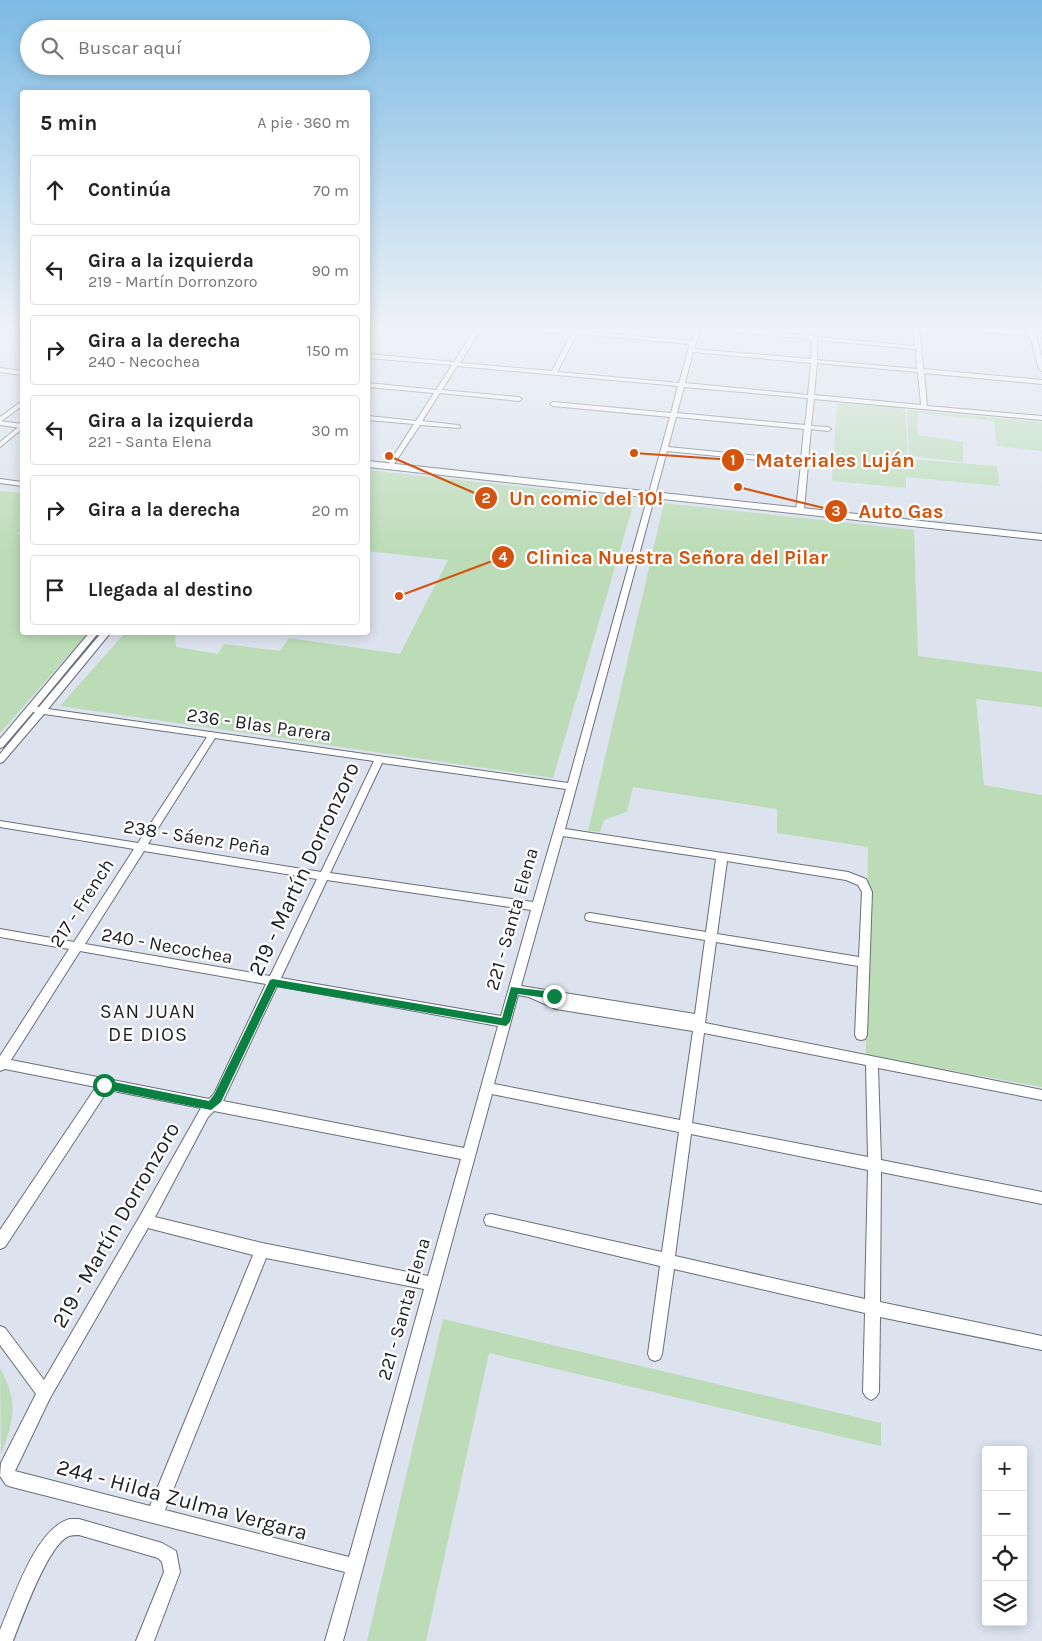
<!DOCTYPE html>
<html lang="es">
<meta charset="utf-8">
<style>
:root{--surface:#fff;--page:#f6f6f6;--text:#222;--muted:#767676;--line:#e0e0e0}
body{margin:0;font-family:Karla,sans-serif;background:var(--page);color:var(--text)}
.controls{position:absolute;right:15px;bottom:15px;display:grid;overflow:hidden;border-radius:5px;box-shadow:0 2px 12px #0003}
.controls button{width:45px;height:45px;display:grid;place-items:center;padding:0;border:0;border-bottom:1px solid var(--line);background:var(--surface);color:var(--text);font:25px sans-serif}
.stop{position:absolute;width:15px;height:15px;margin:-11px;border:4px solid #0b8043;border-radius:50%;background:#fff}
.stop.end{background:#0b8043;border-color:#fff;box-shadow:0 1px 5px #0008}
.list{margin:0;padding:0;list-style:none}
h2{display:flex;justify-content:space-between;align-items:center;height:65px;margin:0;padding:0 20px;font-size:21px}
h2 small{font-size:16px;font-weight:400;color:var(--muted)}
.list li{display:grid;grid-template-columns:32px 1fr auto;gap:15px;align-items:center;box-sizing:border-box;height:70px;margin:0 10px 10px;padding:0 10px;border:1px solid var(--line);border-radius:5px}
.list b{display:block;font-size:19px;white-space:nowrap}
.list p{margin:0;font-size:16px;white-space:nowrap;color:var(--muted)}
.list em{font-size:16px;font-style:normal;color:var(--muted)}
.icon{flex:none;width:28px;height:28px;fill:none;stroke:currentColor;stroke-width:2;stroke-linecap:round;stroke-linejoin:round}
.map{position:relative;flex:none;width:1042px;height:1641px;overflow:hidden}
.search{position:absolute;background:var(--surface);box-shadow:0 2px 12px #0003;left:20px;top:20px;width:350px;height:55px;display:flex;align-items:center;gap:12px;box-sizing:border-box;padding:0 18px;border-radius:28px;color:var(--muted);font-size:19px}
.panel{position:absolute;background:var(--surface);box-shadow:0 2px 12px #0003;left:20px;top:90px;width:350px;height:545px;border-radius:5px}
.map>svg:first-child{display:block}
</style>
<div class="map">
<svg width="1042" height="1641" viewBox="0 0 1042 1641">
<rect width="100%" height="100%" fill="#dce3ee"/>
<path fill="#bbdcb6" d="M837,403L905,408L908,459L997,466L1000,486L906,477V488L832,481Z
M907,410L1042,422V451L997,446L994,421L918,413V435L963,442V462L909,456Z
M368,470L635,499L553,778L60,706L125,633L175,634L176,647L218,654L224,644L280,651L289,638L400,654L448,560L368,551Z
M0,491L22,493V529L17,534L22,535V632L88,633L0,733Z
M664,503L914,530L918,656L1042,672V707L976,699L984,785L1042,795V1087L866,1055L868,847L777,833V809L633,787L627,812L604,820L600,832L588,831Z
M443,1319L881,1423V1446L489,1353L426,1641H367Z
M0,1368C19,1403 14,1419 1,1455Z"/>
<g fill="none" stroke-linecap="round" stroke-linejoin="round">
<g stroke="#696f79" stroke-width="2">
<path id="minor" d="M368,325H374L368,332Z
M478,325H484L460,363L552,371L571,334L489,327L486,325H507L573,331L576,325H582L578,331L691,341L697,325L812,336V325H818L817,337L915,346L913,325H919L923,369L1042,380V384L924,373L927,406L1042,416V420L814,399L811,426L828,427L831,429L828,431L811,429L808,461L827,463L830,465L827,467L808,465L804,510L800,512L796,510L801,464L667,451L565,829L848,872L866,879L872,892L867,1035L865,1039L861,1040L857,1039L855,1035L858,966L716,942L705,1023L1042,1090V1100L878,1068L881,1160L1042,1192V1204L881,1172L880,1302L1042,1336V1350L880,1317L879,1392L876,1397L871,1400L866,1397L863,1392L865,1313L674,1269L662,1354L660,1359L655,1361L650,1359L648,1354L660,1266L491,1226L486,1225L484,1220L486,1215L491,1214L662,1252L679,1132L492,1094L343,1641H325L345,1572L12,1487L6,1485L0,1476L1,1463L36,1394L0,1345V1326L5,1328L44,1380L140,1216L201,1108L108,1090L5,1247L0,1249V1230L96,1087L5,1069L0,1071V1056L69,949L0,937V929L74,942L134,849L0,827V821L138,843L207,737L44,714L3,762L0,763V754L35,712H33L3,747L0,748V739L90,632H99L37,707H39L102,632H111L48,709L568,783L670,417L553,406L550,404L553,402L671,413L678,386L457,366L442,390L519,397L522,399L519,401L440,393L422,421L458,425L460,426V428L420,425L392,467H388L387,466L414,424L368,420V416L416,421L434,393L368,387V383L436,390L452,365L368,358V354L454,362ZM701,329L812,339L811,359L694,349ZM577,334L690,344L679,383L557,372ZM817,340L916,349L917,369L817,360ZM693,352L811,363L808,395L685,383ZM817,363L918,372L921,405L814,395ZM684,387L808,398L805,425L677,413ZM676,417L804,429L801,460L668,447ZM215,738L374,761L321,872L148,844ZM382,763L566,789L533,902L330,873ZM563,836L716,859L706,932L590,913L586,914L585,917L586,920L590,921L705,940L695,1014L521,986ZM144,851L317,879L270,976L85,944ZM727,861L846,880L858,885L862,892L859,957L717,934ZM327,880L531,910L501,1016L281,978ZM80,951L266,984L214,1094L209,1099L11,1060ZM277,986L498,1026L464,1148L223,1101ZM518,995L529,997L556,1009L693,1031L680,1120L494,1084ZM704,1033L866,1065L868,1157L692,1123ZM214,1111L461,1159L428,1276L262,1243L155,1217L208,1117ZM691,1134L868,1170L865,1299L675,1256ZM148,1228L253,1255L150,1506L15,1471L50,1398ZM266,1258L424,1289L349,1557L165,1510Z
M923,325H944L1029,332L1027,325H1033L1035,333H1042V337L1036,336L1042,358V371L1039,369L1030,336L926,327Z
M0,368L22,371V375L0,372Z
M22,401V406L0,422V417Z
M22,424V429L0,447V442Z
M0,479L22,482V486L0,483Z
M70,1519H79L162,1543L176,1551L180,1572L154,1641H136L164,1572L162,1562L158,1558L79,1535C75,1535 71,1535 67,1537C47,1548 22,1618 13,1641H0V1630C13,1600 36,1527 70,1519Z"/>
</g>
<g stroke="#696f79" stroke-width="2">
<path id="major" d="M0,421L22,424V428L0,425Z
M368,461L1042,534V540L368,467Z"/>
</g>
<use href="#minor" fill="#fff" fill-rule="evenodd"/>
<use href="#major" fill="#fff" fill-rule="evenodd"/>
</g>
<linearGradient id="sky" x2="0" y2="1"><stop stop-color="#7bbae4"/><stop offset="0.59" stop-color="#eff2f7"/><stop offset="1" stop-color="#eff2f7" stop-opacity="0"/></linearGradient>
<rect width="1042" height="555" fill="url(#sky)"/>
<path fill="#0b8043" d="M273,979L502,1018L511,987L554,992L558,996L554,999L518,994L510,1022L506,1026L276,987L221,1102L211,1110L100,1088V1082L104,1080L209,1101L214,1095L270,980Z"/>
<g text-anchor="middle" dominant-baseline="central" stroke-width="4.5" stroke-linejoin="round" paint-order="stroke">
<g font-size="19" fill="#1e2024" stroke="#fff">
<text transform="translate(259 725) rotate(8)">236 - Blas Parera</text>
<text transform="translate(197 838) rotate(9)">238 - Sáenz Peña</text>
<text transform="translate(82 903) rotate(-57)">217 - French</text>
<text transform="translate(512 919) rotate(-74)">221 - Santa Elena</text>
<text transform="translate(167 946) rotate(10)">240 - Necochea</text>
<text transform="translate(404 1309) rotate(-74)">221 - Santa Elena</text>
</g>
<g font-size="20" letter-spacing="1" fill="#1e2024" stroke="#fff">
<text x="148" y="1011">SAN JUAN<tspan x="148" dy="23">DE DIOS</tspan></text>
</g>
<g font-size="22" fill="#1e2024" stroke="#fff">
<text transform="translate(304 869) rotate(-65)">219 - Martín Dorronzoro</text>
<text transform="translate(116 1225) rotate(-60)">219 - Martín Dorronzoro</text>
<text transform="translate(182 1500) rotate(15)">244 - Hilda Zulma Vergara</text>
</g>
</g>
<path fill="none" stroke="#d4530e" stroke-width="2" d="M634 453L733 460M389 456L486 498M738 487L836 511M399 596L503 557"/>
<g fill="#d4530e" stroke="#fff" stroke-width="2">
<circle cx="634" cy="453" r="5"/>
<circle cx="389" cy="456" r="5"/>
<circle cx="738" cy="487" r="5"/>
<circle cx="399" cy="596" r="5"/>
<circle cx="733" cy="460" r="12"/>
<circle cx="486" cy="498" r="12"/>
<circle cx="836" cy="511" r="12"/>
<circle cx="503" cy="557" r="12"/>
</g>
<g font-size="15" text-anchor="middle" font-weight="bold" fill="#fff">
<text x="733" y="465">1</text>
<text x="486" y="503">2</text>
<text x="836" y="516">3</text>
<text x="503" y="562">4</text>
</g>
<g font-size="20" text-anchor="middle" font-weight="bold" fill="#d4530e" stroke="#fff" stroke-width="4.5" stroke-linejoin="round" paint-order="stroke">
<text x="835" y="467">Materiales Luján</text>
<text x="586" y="505">Un comic del 10!</text>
<text x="901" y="518">Auto Gas</text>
<text x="677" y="564">Clinica Nuestra Señora del Pilar</text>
</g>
</svg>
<div class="controls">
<button>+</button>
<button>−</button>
<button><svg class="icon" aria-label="locate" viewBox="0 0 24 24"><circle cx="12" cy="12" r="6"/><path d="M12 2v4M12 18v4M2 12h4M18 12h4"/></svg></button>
<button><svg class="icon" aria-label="layers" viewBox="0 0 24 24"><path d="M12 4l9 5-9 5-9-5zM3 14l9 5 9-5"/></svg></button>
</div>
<div class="stop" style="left:104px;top:1085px"></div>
<div class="stop end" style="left:554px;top:996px"></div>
<div class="search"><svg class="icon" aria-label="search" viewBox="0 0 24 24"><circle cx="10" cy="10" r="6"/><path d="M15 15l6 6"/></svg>Buscar aquí</div>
<section class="panel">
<h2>5 min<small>A pie · 360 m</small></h2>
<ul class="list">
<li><svg class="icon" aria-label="ahead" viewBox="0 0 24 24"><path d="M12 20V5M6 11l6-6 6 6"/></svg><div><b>Continúa</b></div><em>70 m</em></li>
<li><svg class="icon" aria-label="left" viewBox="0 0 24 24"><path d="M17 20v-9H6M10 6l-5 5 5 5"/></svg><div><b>Gira a la izquierda</b><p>219 - Martín Dorronzoro</p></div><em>90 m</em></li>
<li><svg class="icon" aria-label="right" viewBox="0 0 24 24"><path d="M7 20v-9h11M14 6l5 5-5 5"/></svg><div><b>Gira a la derecha</b><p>240 - Necochea</p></div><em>150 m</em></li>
<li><svg class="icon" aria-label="left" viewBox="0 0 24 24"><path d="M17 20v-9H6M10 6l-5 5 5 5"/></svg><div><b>Gira a la izquierda</b><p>221 - Santa Elena</p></div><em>30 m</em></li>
<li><svg class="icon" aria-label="right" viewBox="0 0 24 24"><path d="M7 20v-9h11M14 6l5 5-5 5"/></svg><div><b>Gira a la derecha</b></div><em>20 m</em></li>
<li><svg class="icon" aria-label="arrive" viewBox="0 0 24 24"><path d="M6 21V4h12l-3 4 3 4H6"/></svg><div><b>Llegada al destino</b></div></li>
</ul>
</section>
</div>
